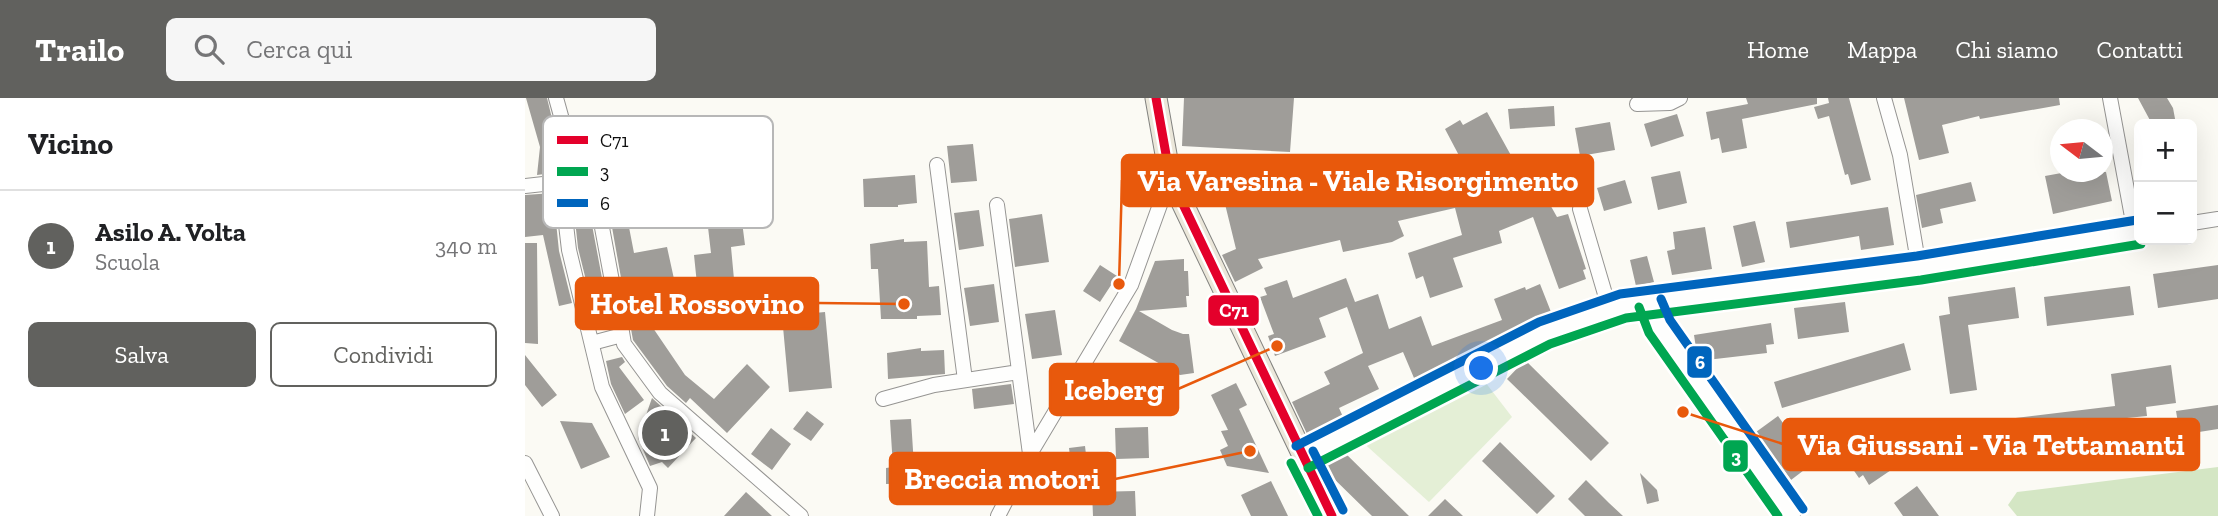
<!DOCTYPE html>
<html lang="it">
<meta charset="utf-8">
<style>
:root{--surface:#fff;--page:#f6f6f6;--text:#202124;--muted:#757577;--line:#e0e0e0;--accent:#61615e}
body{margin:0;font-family:"Zilla Slab",serif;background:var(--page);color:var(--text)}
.controls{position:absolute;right:21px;top:21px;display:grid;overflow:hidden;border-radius:10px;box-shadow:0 7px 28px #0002}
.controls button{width:63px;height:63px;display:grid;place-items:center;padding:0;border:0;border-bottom:2px solid var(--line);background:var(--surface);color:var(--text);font:35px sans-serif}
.compass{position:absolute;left:1525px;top:21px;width:63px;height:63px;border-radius:50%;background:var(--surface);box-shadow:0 7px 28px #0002;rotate:286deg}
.you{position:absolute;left:957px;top:271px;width:24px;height:24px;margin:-18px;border:5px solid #fff;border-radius:50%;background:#1a73e8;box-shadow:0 0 0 10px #1a73e833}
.badge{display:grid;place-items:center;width:46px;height:46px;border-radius:50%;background:var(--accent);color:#fff;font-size:23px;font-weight:700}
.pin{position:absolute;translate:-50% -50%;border:4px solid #fff;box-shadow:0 2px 7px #0006}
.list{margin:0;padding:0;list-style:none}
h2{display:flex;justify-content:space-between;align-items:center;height:91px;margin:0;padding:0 28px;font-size:30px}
h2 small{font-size:23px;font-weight:400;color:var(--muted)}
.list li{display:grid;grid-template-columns:46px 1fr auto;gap:21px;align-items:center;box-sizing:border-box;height:112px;padding:0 28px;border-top:2px solid var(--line)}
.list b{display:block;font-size:26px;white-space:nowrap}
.list p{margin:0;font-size:23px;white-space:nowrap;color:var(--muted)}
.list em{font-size:23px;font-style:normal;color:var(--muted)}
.actions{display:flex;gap:14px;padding:21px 28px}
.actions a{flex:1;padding:16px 0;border:2px solid var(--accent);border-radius:10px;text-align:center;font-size:24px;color:var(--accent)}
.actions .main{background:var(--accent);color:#fff}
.icon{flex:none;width:38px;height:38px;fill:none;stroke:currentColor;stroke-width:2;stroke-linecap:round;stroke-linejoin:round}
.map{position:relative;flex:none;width:1693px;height:418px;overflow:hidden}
header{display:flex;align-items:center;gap:42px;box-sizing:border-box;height:98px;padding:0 35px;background:var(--accent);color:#fff}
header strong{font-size:33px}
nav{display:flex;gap:38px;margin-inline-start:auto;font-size:24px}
.search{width:490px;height:63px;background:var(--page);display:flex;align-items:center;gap:18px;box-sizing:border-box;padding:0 24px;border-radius:10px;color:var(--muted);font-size:26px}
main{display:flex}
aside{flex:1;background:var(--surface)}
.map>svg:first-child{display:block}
</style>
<header>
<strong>Trailo</strong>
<div class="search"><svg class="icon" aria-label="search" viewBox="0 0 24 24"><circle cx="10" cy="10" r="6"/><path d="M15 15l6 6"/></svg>Cerca qui</div>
<nav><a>Home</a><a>Mappa</a><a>Chi siamo</a><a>Contatti</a></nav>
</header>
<main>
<aside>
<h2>Vicino<small></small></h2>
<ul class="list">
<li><span class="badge">1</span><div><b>Asilo A. Volta</b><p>Scuola</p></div><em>340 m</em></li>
</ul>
<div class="actions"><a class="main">Salva</a><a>Condividi</a></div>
</aside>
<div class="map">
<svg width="1693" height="418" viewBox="0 0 1693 418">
<rect width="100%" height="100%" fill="#fbfaf4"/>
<path fill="#e4efd6" d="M957,280L987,319L904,404L834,341Z"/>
<path fill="#d4e6c4" d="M1693,369V418H1492L1483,407L1492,394Z"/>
<path fill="#9f9d99" d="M1,0H22L31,37L27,75L12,77L15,49Z
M659,0H769L765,54L657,48Z
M1221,0H1292V6L1217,21L1222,50L1197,55L1194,40L1186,42L1181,14L1223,6Z
M1303,0H1324L1346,82L1326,87L1323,76L1320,77L1304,18L1293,21L1289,9L1304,5Z
M1379,0H1534L1535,7L1455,21L1454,18L1417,27L1424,55L1394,62Z
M1613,0H1642L1648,10L1651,26H1627Z
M1029,8L1030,28L985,31L983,11Z
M962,14L1014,108L1023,103L1032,119L1043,116L1061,171L1058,172L1061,181L1034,191L1008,119L974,133L977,145L928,160L938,189L905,200L898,178L891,181L883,155L937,137L930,110L873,123L879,138L867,144L818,154L815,142L733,161L738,170L710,184L697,157L711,151L700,106L769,90L770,70L803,65L802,82L830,76L839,89L939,67L920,31L935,22L938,27Z
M1152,16L1159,38L1126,49L1119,26Z
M1085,24L1090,52L1055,58L1050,30Z
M448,46L452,83L426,85L422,48Z
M48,63L61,95L83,212L87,218L86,227L73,231L53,150L46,84Z
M1155,73L1162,105L1133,112L1126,79Z
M1542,74H1581L1587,103L1528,116L1520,78Z
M390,77L392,105L373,107V109H339L338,81Z
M1100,82L1107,105L1079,113L1072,90Z
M1446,84L1451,103L1415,111L1418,125L1397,130L1391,97Z
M105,89L110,123L103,124L109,155L142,149L158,222L128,230L160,277L189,301L222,266L245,289L202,335L165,300L161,305L142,288L108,242L104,220L100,214L101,208L82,101L93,100L92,91Z
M28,95L34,153L47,205L34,208L18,137L0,139V97Z
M215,108L220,147L206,149L210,192L173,196L169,157L186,155L181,112Z
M1363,109L1369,147L1336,152L1334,138L1265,150L1261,124Z
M454,112L459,148L434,152L429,115Z
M517,116L524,164L490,169L484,121Z
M1230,123L1240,164L1217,169L1208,128Z
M1180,129L1187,171L1147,177L1142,153L1150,151L1148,134Z
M379,141V144L402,143L404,189L414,188L416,217L392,218V221H356L353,171H346L345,146Z
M0,145H12L13,246L0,245Z
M1122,158L1129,184L1111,188L1105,162Z
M659,161V173H663L664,198H661L662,209L614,213L647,232L658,236H664L669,275L655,277L594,243L611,211L630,163Z
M575,167L592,178L575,204L558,193Z
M1693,167V201L1633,210L1628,176Z
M821,180L830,204L853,196L864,231L896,218L907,248L977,222L969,201L1000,189L1001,192L1015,186L1028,219L982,236L958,253L909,272L910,275L893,282L892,279L889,280L878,254L843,268L854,291L814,310L819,321L783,338L767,304L805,286L799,274L838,255L822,209L794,220L801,239L750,258L743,238L749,236L735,199L742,197L739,190L762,182L768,200Z
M469,186L474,224L445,228L439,190Z
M1605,188L1609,217L1522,228L1519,199Z
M1490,189L1494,220L1443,227L1452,292L1425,296L1414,218L1425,216L1423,199Z
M1320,204L1324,234L1273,241L1269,210Z
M530,212L537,257L507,261L500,216Z
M300,214L307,290L264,294L257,218Z
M1246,225L1249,246L1241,247L1242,255L1173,263L1169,237Z
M1379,245L1386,272L1257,310L1249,284Z
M396,250V253L419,252L420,276L363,281L362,255Z
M0,257L32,297L17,309L0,287Z
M97,259L100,264L94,269L119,302L100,316L86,286L81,263Z
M1000,262L1084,345L1066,363L982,281Z
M1646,267L1651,305L1621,309L1622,318L1592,321L1594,336L1469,351L1466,323L1590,308L1586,276Z
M711,285L722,307L714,311L744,375L702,368L695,352L703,348L696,333L703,332L686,297Z
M486,286L489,306L449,311L447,291Z
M127,300L171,340L143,370L137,364L125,368L113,340Z
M1693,307V331L1655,337L1651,313Z
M282,313L299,326L286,343L268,331Z
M1253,318L1287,366L1266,382L1231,334Z
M386,321L389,368H399L400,385L361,386V370L368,369L365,322Z
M35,323L67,325L85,359L56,371Z
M623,329L624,360L591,361L590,330Z
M246,330L266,346L247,372L226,356Z
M975,344L1030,398L1012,416L957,363Z
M1357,346L1372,368L1344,387L1338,377L1334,380L1325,367Z
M560,348L562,365L546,367L544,350Z
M815,350L884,418H847L799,371L798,368Z
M1115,375L1132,392L1134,403L1122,406Z
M1061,382L1084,405L1098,418H1060L1043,401Z
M746,383L763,418H726L716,397Z
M1392,388L1414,418H1378L1369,405Z
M610,393L611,418H568L567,394Z
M221,394L247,418H199Z
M920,401L938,418H903Z"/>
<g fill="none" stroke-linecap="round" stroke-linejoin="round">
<g stroke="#959492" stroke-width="16">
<path id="minor" d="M31,0L41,36L48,44L51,54
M1359,0L1375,57L1394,170
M1585,0L1610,135
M1112,6L1145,5L1155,0
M41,36L36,84L44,152L77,289L125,390L122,418
M58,65L70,92L92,210
M412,67L440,282
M0,88L36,84
M472,107L505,356
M1055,111L1085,213
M1667,125L1693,121
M1125,205L1134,228L1268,418
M95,222L99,246L135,295L276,418
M67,245L97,237
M358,301L409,287L494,274
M777,359L1020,235L1098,208L1394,170L1614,134
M0,365L27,418
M473,418L505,356L606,187L645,79"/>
</g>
<g stroke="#82827f" stroke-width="23">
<path id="primary" d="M631,0L645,79L807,418"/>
</g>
<use href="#minor" stroke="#fefefd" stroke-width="14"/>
<use href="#primary" stroke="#ebe7da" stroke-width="21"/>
<g stroke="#fff" stroke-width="14">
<path id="bus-1" d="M631,0L645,79L807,418"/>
</g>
<g stroke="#fff" stroke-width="14">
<path id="bus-2" d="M1114,209L1124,235L1253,418
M766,365L793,418
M783,370L1025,246L1101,220L1396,182L1616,146"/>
</g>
<g stroke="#fff" stroke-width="14">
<path id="bus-3" d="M1136,201L1145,222L1278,411
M771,348L1014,224L1095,196L1392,158L1612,122
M788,353L818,412"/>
</g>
<use href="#bus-1" stroke="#e4002b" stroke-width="9"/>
<use href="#bus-2" stroke="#00a651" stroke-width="9"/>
<use href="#bus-3" stroke="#0065bd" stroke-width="9"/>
</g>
<rect x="18" y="18" width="230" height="112" rx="10" fill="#fff" stroke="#b7b7b7" stroke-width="2"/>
<rect x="32" y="38" width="31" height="8" fill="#e4002b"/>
<rect x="32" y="69" width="31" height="9" fill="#00a651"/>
<rect x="32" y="101" width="31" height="8" fill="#0065bd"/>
<g font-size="19" fill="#0e0e0e">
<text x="75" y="49">C71</text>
<text x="75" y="80">3</text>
<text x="75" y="112">6</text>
</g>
<path fill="none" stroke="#e8590c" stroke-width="2.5" d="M594 186L597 82M379 206L293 205M752 248L653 291M1158 314L1258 346M725 353L590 381"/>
<g fill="#e8590c" stroke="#fff" stroke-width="2.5">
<circle cx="594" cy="186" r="7"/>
<circle cx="379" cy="206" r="7"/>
<circle cx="752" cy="248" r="7"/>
<circle cx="1158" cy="314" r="7"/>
<circle cx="725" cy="353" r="7"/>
</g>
<g fill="#e8590c" stroke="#e8590c" stroke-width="2.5">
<rect x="597" y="57" width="471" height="51" rx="7"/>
<rect x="51" y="180" width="242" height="51" rx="7"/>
<rect x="525" y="266" width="128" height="51" rx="7"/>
<rect x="1258" y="321" width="416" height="51" rx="7"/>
<rect x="365" y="355" width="225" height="51" rx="7"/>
</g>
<g font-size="30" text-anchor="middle" font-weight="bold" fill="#fff">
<text x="833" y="93">Via Varesina - Viale Risorgimento</text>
<text x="172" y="216">Hotel Rossovino</text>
<text x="589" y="302">Iceberg</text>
<text x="1466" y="357">Via Giussani - Via Tettamanti</text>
<text x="477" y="391">Breccia motori</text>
</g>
<g stroke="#fff" stroke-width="2.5">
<rect x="682" y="196" width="53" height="33" rx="7" fill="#e4002b"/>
<rect x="1161" y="247" width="27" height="34" rx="7" fill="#0065bd"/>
<rect x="1197" y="341" width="27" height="34" rx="7" fill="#00a651"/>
</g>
<g font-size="19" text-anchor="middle" font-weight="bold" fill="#fff">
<text x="709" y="219">C71</text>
<text x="1175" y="271">6</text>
<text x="1211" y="365">3</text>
</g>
</svg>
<div class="controls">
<button>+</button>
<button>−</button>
</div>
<svg class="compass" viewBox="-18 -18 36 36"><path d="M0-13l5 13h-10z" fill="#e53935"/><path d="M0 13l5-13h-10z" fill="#757577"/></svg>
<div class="you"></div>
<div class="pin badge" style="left:140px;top:335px">1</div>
</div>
</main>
